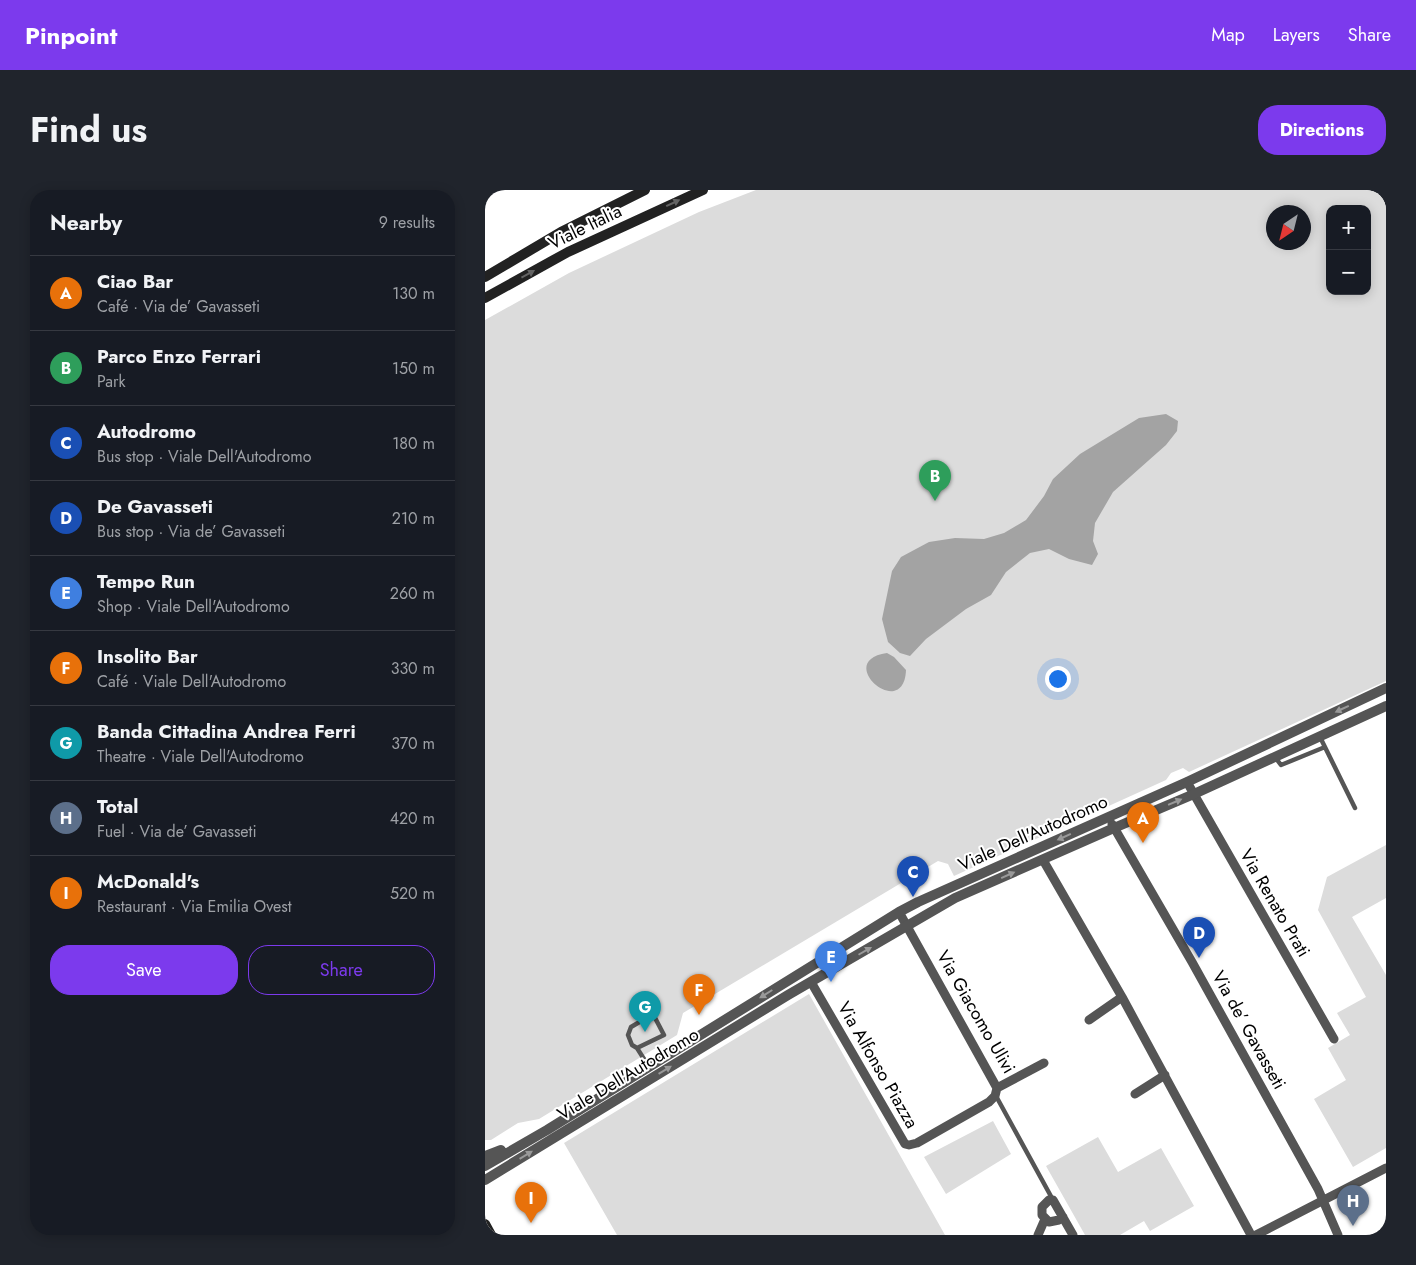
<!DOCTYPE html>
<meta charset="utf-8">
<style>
:root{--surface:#171b24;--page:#20242c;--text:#f1f3f6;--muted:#9ea1a6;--line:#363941;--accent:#7c3aed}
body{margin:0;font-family:Jost,sans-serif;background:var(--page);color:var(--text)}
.controls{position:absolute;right:15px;top:15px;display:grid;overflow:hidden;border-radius:10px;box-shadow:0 2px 12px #0003}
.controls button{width:45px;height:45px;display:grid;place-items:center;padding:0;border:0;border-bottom:1px solid var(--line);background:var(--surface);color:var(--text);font:25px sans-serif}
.compass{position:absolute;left:781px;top:15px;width:45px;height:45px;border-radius:50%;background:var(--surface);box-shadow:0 2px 12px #0003;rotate:215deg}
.you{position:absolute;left:572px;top:488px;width:18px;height:18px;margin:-12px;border:4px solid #fff;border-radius:50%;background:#1a73e8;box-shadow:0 0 0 8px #1a73e833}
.badge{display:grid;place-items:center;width:32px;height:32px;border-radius:50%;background:var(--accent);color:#fff;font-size:16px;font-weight:700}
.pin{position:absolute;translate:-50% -41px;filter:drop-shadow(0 1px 2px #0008)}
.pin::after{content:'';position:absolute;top:26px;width:18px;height:15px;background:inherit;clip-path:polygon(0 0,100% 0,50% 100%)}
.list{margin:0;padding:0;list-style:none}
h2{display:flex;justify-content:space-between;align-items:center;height:65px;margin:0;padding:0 20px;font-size:21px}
h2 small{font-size:16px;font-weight:400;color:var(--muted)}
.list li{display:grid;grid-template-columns:32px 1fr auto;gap:15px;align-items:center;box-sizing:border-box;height:75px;padding:0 20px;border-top:1px solid var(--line)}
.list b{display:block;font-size:19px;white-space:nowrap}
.list p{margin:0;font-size:16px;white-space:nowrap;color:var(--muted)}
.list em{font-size:16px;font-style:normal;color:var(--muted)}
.actions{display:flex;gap:10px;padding:15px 20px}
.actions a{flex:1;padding:11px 0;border:1px solid var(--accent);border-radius:20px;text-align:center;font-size:18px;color:var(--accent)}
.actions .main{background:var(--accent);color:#fff}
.map{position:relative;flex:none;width:901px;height:1045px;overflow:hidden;border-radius:20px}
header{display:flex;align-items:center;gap:30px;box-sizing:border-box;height:70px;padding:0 25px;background:var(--accent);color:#fff}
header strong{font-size:24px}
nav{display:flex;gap:28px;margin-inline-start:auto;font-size:18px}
.intro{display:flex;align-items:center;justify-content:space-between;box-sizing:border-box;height:120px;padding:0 30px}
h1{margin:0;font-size:35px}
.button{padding:12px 22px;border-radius:20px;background:var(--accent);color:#fff;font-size:18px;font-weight:700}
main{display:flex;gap:30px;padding:0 30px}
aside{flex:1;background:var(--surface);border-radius:20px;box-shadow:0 2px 12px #0003}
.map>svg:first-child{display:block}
</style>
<header>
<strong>Pinpoint</strong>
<nav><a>Map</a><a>Layers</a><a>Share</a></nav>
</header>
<div class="intro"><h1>Find us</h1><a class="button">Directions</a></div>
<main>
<aside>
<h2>Nearby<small>9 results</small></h2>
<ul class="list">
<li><span class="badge" style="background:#e8710a">A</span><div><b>Ciao Bar</b><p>Café · Via de’ Gavasseti</p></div><em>130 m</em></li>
<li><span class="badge" style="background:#2e9e5b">B</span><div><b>Parco Enzo Ferrari</b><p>Park</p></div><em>150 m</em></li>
<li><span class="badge" style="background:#1a4fb4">C</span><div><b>Autodromo</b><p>Bus stop · Viale Dell'Autodromo</p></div><em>180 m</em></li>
<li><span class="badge" style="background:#1a4fb4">D</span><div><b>De Gavasseti</b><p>Bus stop · Via de’ Gavasseti</p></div><em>210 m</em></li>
<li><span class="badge" style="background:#3f7fe0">E</span><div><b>Tempo Run</b><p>Shop · Viale Dell'Autodromo</p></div><em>260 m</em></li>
<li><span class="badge" style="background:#e8710a">F</span><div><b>Insolito Bar</b><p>Café · Viale Dell'Autodromo</p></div><em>330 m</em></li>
<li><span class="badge" style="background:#0f9aa8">G</span><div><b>Banda Cittadina Andrea Ferri</b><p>Theatre · Viale Dell'Autodromo</p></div><em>370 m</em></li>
<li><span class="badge" style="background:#5c6f8a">H</span><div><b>Total</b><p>Fuel · Via de’ Gavasseti</p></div><em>420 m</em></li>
<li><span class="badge" style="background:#e8710a">I</span><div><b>McDonald's</b><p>Restaurant · Via Emilia Ovest</p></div><em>520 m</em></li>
</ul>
<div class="actions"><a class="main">Save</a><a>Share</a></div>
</aside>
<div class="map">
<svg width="901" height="1045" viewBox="0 0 901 1045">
<rect width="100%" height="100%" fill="#fff"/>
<path fill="#dcdcdc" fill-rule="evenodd" d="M271,0H901V491L704,582L698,578L686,583L681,590L469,686L463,674L453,671L198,823L192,845L54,929L33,933L6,950H0V130L84,83L214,22ZM845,19H882V101H845ZM788,22H818V52H788Z
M901,655V708L867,727L901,785V958L868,977L829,909L861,890L843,858L865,845L852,823L881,807L833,720L842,687Z
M324,804L460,1045H132L79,953Z
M508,931L526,964L461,1004L439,967Z
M613,947L633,982L676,958L709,1016L665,1041L659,1031L635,1045H600L561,976Z"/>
<path fill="#a3a3a3" d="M681,224L693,231L692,241L681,255L628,302L610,333L608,351L613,364L607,375L584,369L564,359L545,363L521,382L506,405L481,419L441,449L425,466L415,463L403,452L397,429L407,381L416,367L444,352L470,348L499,349L519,343L541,330L559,306L568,289L595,264L654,228Z
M402,463L409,467L421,480C419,533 347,471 402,463Z"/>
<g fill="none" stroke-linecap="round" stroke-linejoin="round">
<path stroke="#555" stroke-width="4.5" d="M835,547L870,618
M790,567L796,575L840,557
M152,858L179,845L168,824L146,837L143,845L147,855L152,858L164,877
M511,906L568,1010"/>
<path stroke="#555" stroke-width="9" d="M702,592L849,849
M627,634L707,772L833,999L853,1045
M558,670L637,807L766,1045
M414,722L512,898L559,873
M326,792L420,954L424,955L432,953L504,912L510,906L512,898
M604,830L637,807
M650,904L680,885
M578,1027L574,1030L564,1032L557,1025V1017L564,1010H568L588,1045
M553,1045L560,1029
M771,1045L901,978"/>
<path stroke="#555" stroke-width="10" d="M0,966L16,960
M0,976L62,940L414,722L433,712L702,592L901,498
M0,990L303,805L470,708L629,638L709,604L901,516"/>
<path stroke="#222" stroke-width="10" d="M0,87L76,42L160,0
M0,108L83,62L218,0
M0,1034L6,1045"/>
</g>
<defs><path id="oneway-solid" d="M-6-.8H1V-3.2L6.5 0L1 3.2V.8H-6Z" transform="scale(1.25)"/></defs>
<g fill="#646464">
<use href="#oneway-solid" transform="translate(188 13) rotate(-25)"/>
<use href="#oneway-solid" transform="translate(43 84) rotate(-29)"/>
</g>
<g fill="#999">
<use href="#oneway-solid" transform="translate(857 519) rotate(155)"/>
<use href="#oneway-solid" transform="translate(690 612) rotate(-23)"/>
<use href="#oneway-solid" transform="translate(579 647) rotate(156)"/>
<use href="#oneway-solid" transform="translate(523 685) rotate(-24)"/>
<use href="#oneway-solid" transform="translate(380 761) rotate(-30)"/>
<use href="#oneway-solid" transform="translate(281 804) rotate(148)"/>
<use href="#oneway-solid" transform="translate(180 880) rotate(-31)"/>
<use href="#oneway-solid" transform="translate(41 965) rotate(-31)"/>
</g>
<g text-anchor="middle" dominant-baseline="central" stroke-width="4" stroke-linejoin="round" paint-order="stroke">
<g font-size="18" fill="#000" stroke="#fff">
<text transform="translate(100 37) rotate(-26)">Viale Italia</text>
<text transform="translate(548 643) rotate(-24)">Viale Dell'Autodromo</text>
<text transform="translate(790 713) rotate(60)">Via Renato Prati</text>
<text transform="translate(491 822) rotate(60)">Via Giacomo Ulivi</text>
<text transform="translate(764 840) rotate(61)">Via de’ Gavasseti</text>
<text transform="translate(393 875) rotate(60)">Via Alfonso Piazza</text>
<text transform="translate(143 884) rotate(-31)">Viale Dell'Autodromo</text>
</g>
</g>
</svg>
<div class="controls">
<button>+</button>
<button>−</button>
</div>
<svg class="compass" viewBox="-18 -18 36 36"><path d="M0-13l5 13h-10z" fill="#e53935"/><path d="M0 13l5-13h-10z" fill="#9ea1a6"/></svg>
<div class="you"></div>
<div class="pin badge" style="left:658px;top:653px;background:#e8710a">A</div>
<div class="pin badge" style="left:450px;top:311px;background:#2e9e5b">B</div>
<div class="pin badge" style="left:428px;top:707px;background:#1a4fb4">C</div>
<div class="pin badge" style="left:714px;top:768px;background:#1a4fb4">D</div>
<div class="pin badge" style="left:346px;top:792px;background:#3f7fe0">E</div>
<div class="pin badge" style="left:214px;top:825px;background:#e8710a">F</div>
<div class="pin badge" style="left:160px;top:842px;background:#0f9aa8">G</div>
<div class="pin badge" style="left:868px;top:1036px;background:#5c6f8a">H</div>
<div class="pin badge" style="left:46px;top:1033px;background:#e8710a">I</div>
</div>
</main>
